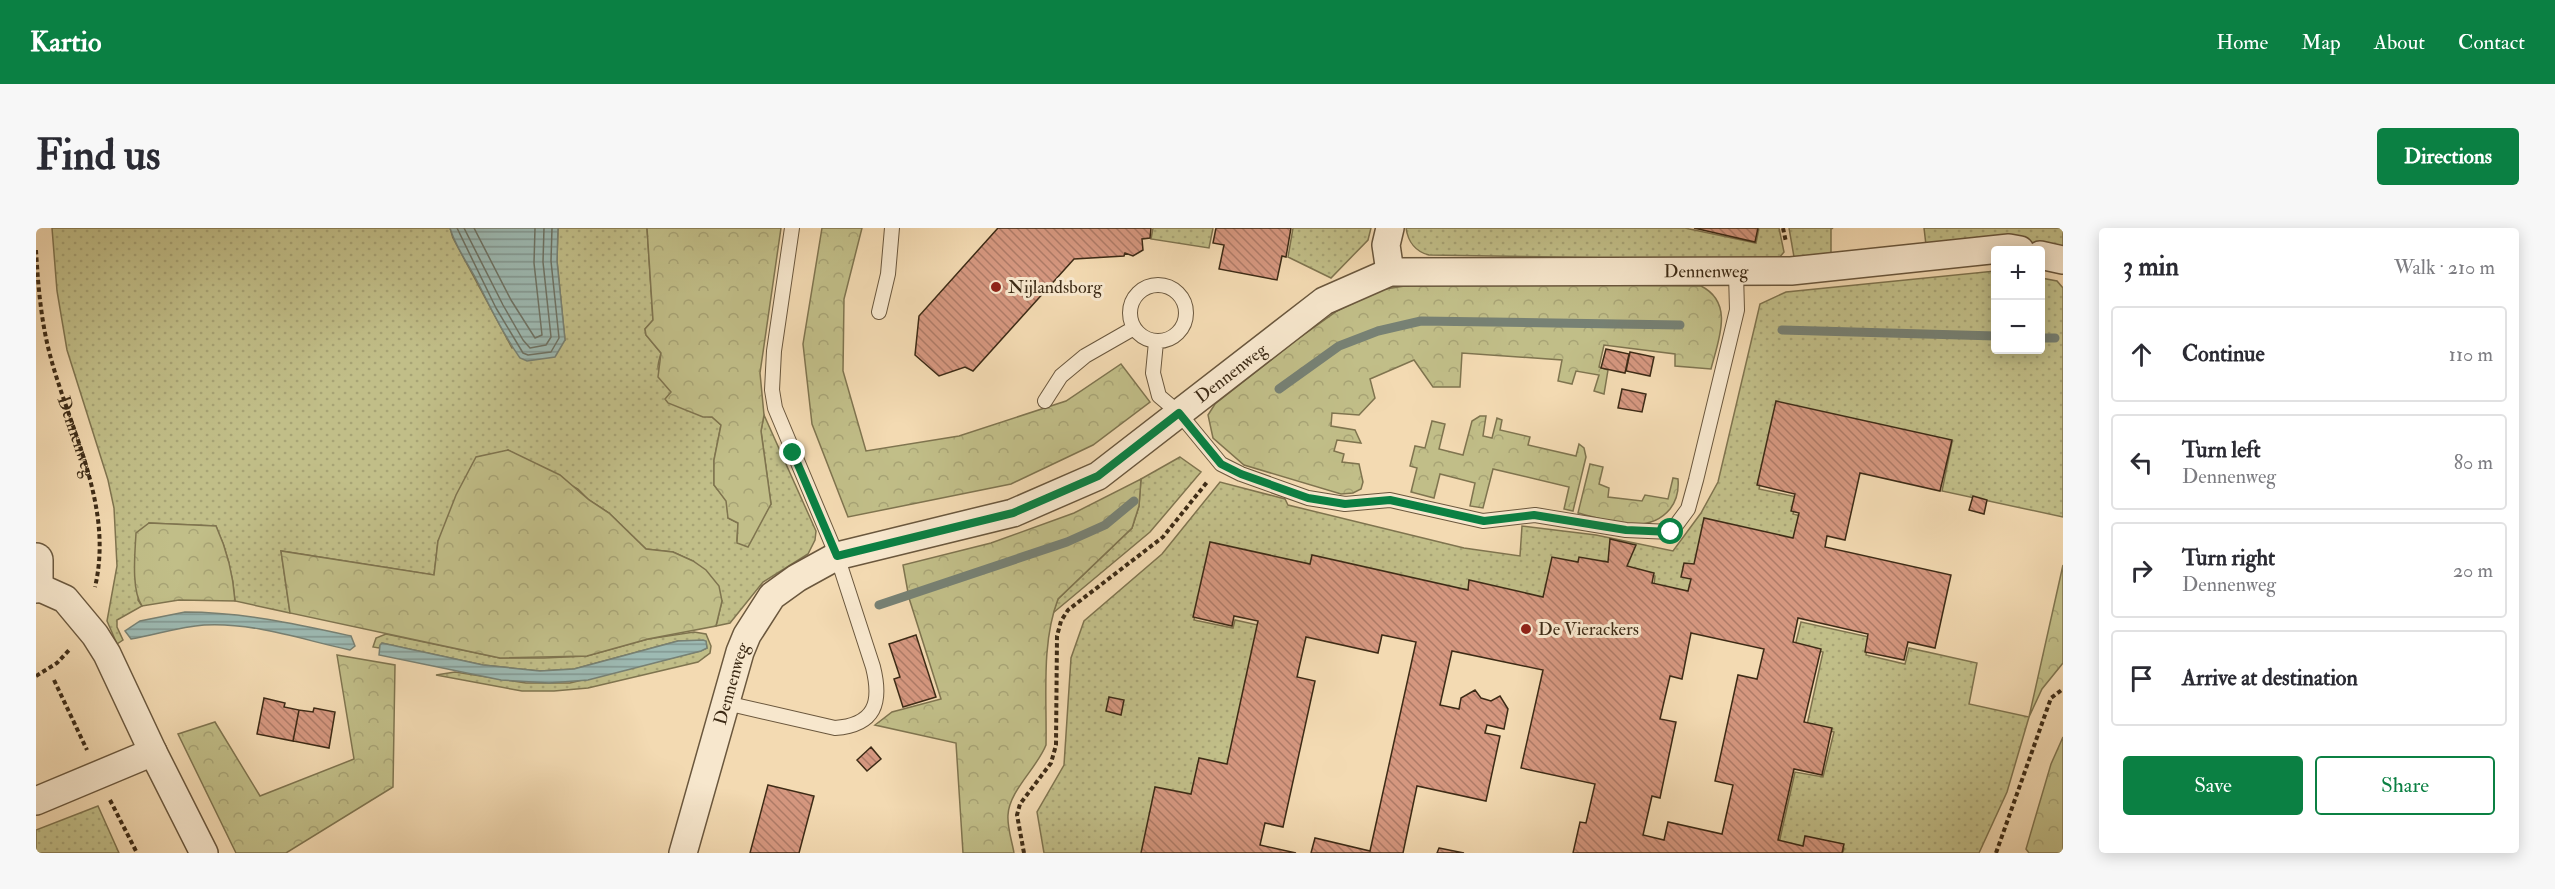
<!DOCTYPE html>
<meta charset="utf-8">
<style>
:root{--surface:#fff;--page:#f7f7f7;--text:#2b2b33;--muted:#7c7c81;--line:#e1e1e2;--accent:#0b8043}
body{margin:0;font-family:"IM FELL Double Pica",serif;background:var(--page);color:var(--text)}
.controls{position:absolute;right:18px;top:18px;display:grid;overflow:hidden;border-radius:6px;box-shadow:0 3px 15px #0003}
.controls button{width:54px;height:54px;display:grid;place-items:center;padding:0;border:0;border-bottom:2px solid var(--line);background:var(--surface);color:var(--text);font:30px sans-serif}
.stop{position:absolute;width:18px;height:18px;margin:-14px;border:4px solid #0b8043;border-radius:50%;background:#fff}
.stop.end{background:#0b8043;border-color:#fff;box-shadow:0 2px 6px #0008}
.list{margin:0;padding:0;list-style:none}
h2{display:flex;justify-content:space-between;align-items:center;height:78px;margin:0;padding:0 24px;font-size:26px}
h2 small{font-size:20px;font-weight:400;color:var(--muted)}
.list li{display:grid;grid-template-columns:39px 1fr auto;gap:18px;align-items:center;box-sizing:border-box;height:96px;margin:0 12px 12px;padding:0 12px;border:2px solid var(--line);border-radius:6px}
.list b{display:block;font-size:22px;white-space:nowrap}
.list p{margin:0;font-size:20px;white-space:nowrap;color:var(--muted)}
.list em{font-size:20px;font-style:normal;color:var(--muted)}
.actions{display:flex;gap:12px;padding:18px 24px}
.actions a{flex:1;padding:14px 0;border:2px solid var(--accent);border-radius:6px;text-align:center;font-size:21px;color:var(--accent)}
.actions .main{background:var(--accent);color:#fff}
.icon{flex:none;width:33px;height:33px;fill:none;stroke:currentColor;stroke-width:2;stroke-linecap:round;stroke-linejoin:round}
.map{position:relative;flex:none;width:2027px;height:625px;overflow:hidden;border-radius:6px}
header{display:flex;align-items:center;gap:36px;box-sizing:border-box;height:84px;padding:0 30px;background:var(--accent);color:#fff}
header strong{font-size:28px}
nav{display:flex;gap:33px;margin-inline-start:auto;font-size:21px}
.intro{display:flex;align-items:center;justify-content:space-between;box-sizing:border-box;height:144px;padding:0 36px}
h1{margin:0;font-size:42px}
.button{padding:15px 27px;border-radius:6px;background:var(--accent);color:#fff;font-size:21px;font-weight:700}
main{display:flex;gap:36px;padding:0 36px}
aside{flex:1;background:var(--surface);border-radius:6px;box-shadow:0 3px 15px #0003}
.map>svg:first-child{display:block}
</style>
<header>
<strong>Kartio</strong>
<nav><a>Home</a><a>Map</a><a>About</a><a>Contact</a></nav>
</header>
<div class="intro"><h1>Find us</h1><a class="button">Directions</a></div>
<main>
<div class="map">
<svg width="2027" height="625" viewBox="0 0 2027 625">
<defs>
<pattern id="grass-dots" width="8" height="8" patternUnits="userSpaceOnUse" patternTransform="scale(1.5)"><rect width="8" height="8" fill="#c1be88"/><path d="M2 2h.1M6 6h.1" fill="none" stroke="#a7a375" stroke-width="1.8" stroke-linecap="round"/></pattern>
<pattern id="forest-crowns" width="20" height="18" patternUnits="userSpaceOnUse" patternTransform="scale(1.5)"><rect width="20" height="18" fill="#c1be88"/><path d="M2 6a3 3 0 1 1 6 0M12 15a3 3 0 1 1 6 0" fill="none" stroke="#a7a375"/></pattern>
<pattern id="water-rules" width="6" height="5" patternUnits="userSpaceOnUse" patternTransform="scale(1.5)"><rect width="6" height="5" fill="#9dbab3"/><path d="M0 2.5h6" fill="none" stroke="#819791"/></pattern>
<pattern id="building-back-hatch" width="6" height="6" patternUnits="userSpaceOnUse" patternTransform="scale(1.5)"><rect width="6" height="6" fill="#d5977f"/><path d="M-1 5l2 2M0 0l6 6M5-1l2 2" fill="none" stroke="#ae7b67"/></pattern>
</defs>
<rect width="100%" height="100%" fill="#f3dab2"/>
<filter id="stains"><feTurbulence type="fractalNoise" baseFrequency=".00333" numOctaves="4"/><feColorMatrix values="0 0 0 0 .2 0 0 0 0 .09 0 0 0 0 .02 0 0 0 .5 -.17"/></filter>
<radialGradient id="worn" r=".72"><stop offset=".6" stop-color="#630" stop-opacity="0"/><stop offset="1" stop-color="#630" stop-opacity=".3"/></radialGradient>
<path fill="url(#grass-dots)" stroke="#7f744f" stroke-width="1.5" d="M16,0H414L417,10L476,120L529,112L521,33L522,0H611L617,92L609,101L610,107L625,125C624,129 622,135 622,139C624,158 658,189 676,189L685,197L678,232V257L691,273L692,290L702,295L701,312L735,276L725,203L728,187L780,303L779,312L772,326L727,354L694,395L680,398L686,373L657,333L637,324L610,321L573,285L553,272L542,261L472,222L402,313L398,347L245,323L254,385L199,373C197,345 191,322 180,298L113,295L102,372L106,378L81,392V399L87,412L81,416L71,393L81,338L78,280L72,252L31,122L21,63Z
M1117,0H1177L1173,20L1115,11Z
M1257,0H1335L1332,12L1295,50L1252,29Z
M1370,0H1649L1720,15L1723,0H1743L1748,24L1743,30L1708,32L1393,27C1380,24 1372,14 1370,0Z
M1753,0H1797L1795,1V25L1758,29Z
M1888,0H2027V24L1890,17Z
M1959,43L1960,122H2004L2005,50L2021,53L2027,60V289L1906,263L1916,214L1742,176L1723,261L1761,269L1757,286L1765,288L1760,312L1652,365L1618,357L1619,348L1545,332L1508,371C1396,359 1285,340 1175,316L1158,392L1197,400L1199,392L1222,397L1191,539L1156,567L1106,625H1008L1001,584L1028,537L1035,430L1048,393L1126,326L1184,254L1249,271L1252,277L1428,320L1484,328L1486,298L1560,307L1637,323L1665,285L1682,254L1724,76L1750,64Z
M1144,229L1165,244L1114,304L1017,385L1022,371L1096,300L1103,278L1105,251Z
M1765,394L1833,409L1830,427L1869,436L1873,420L1941,435L1933,476L1993,489L1971,564L1943,625H1807L1808,620L1770,612L1768,620L1743,615L1759,544L1787,549L1798,504L1771,497L1787,424L1759,418Z
M658,404L670,406L675,418L674,425L662,434L552,460L518,463H486L400,447L419,444L490,455H534L664,423L671,420L670,414L642,413L538,441L504,443L447,437L346,415L343,420L337,419L340,410L350,406L464,430H508L551,428L612,411Z
M62,578L83,625H0V602Z"/>
<path fill="url(#forest-crowns)" stroke="#7f744f" stroke-width="1.5" d="M611,0H745L724,145L728,187L725,203L735,276L712,319L701,315L702,295L692,290L690,273L678,257V232L685,197L676,189H667L632,175L629,171L635,164L622,149L625,125L610,107L609,101L617,92Z
M786,0H826L808,71L807,143L830,223L923,208L1030,173L1085,136L1114,174L1057,217L975,256L812,289L776,196L767,116Z
M1388,55L1665,58C1699,75 1682,113 1675,141L1639,138V126L1568,117L1563,139L1572,142L1568,166L1558,163L1563,147L1540,143L1536,156L1522,153L1526,132L1426,125L1424,159H1397L1378,132L1334,151L1339,170L1323,187L1296,185L1295,198L1319,202L1325,215L1301,212L1298,223L1308,226L1306,234L1323,236L1327,254L1325,261L1317,265L1305,266L1208,237L1177,210L1172,187L1179,176L1259,113L1301,83L1343,62Z
M1444,188H1450L1447,208L1456,210L1461,190L1466,192L1464,202L1494,209L1492,217L1540,228L1543,216L1548,220L1550,229L1537,283L1528,281L1533,259L1457,241L1447,280L1434,278L1439,255L1404,246L1398,270L1375,264L1381,240L1374,238L1379,218L1389,220L1396,193L1409,196L1403,221L1427,227L1436,193Z
M472,222L524,247L553,272L573,285L610,321L637,324L657,333L670,342L683,358L686,373L680,398L612,411L551,428L464,430L254,385L245,323L398,347L402,313L420,267L440,229Z
M1554,236L1567,239L1563,256L1573,260L1572,269L1606,273L1609,267L1632,271L1637,250L1642,251C1643,262 1641,272 1634,281C1611,309 1571,292 1542,285Z
M1105,251L1103,278L1096,300L1022,371C1005,416 1011,469 1010,517C1001,540 973,563 972,587C971,599 976,613 978,625H927L920,515L839,497L856,484L905,471L873,370L867,337L955,315L1038,285Z
M113,295L180,298C191,322 197,345 199,373L143,372L106,378C95,362 99,325 100,305Z
M2027,337V435L2006,461L1993,489Z
M301,427L359,437L357,559L250,625H200L142,506L179,494L224,568L318,531Z
M2027,509V625H1993L1990,621L2015,536Z"/>
<path fill="url(#water-rules)" stroke="#778174" stroke-width="1.5" d="M414,0H522L521,33L529,112L519,129L491,133L484,130C466,105 454,78 440,51C431,34 419,18 414,0Z
M149,384C206,384 260,396 315,408L319,418L314,422C267,412 217,394 168,397C142,399 120,407 95,411L89,403L104,393Z
M667,412L670,413L671,420L665,423L552,452L513,455L465,452L343,427L344,417L346,415L447,437L504,443L538,441L642,413Z"/>
<g fill="none" stroke-linecap="round" stroke-linejoin="round">
<path stroke="#6d7264" stroke-width="1.5" d="M421,0L460,80L487,125L492,127L515,124L523,110L515,33L516,0
M428,0L467,77L487,112L494,120L510,117L515,109L507,34L508,0
M438,0L475,72L499,110L506,107L498,35L499,0"/>
<path stroke="#778174" stroke-width="9" d="M1746,102L1960,108
M2004,110H2019
M1243,161L1303,118L1342,103L1385,93L1644,97
M843,377L1031,314L1069,297L1098,273"/>
</g>
<path fill="url(#building-back-hatch)" stroke="#3d2b16" stroke-width="1.5" fill-rule="evenodd" d="M962,0H1115L1114,10L1106,11L1107,22L1097,28L1089,25L1088,28L1038,31L937,143L929,139L903,148L879,127L883,88Z
M1180,0H1255L1250,29L1246,28L1241,52L1183,41L1188,17L1177,15Z
M1658,0H1722L1719,14Z
M1570,121L1593,126L1589,145L1565,140Z
M1594,124L1618,129L1614,148L1590,143Z
M1586,161L1610,166L1606,184L1582,180Z
M1740,173L1916,212L1904,263L1824,245L1809,312L1791,308L1789,319L1915,347L1899,420L1872,414L1868,432L1829,424L1832,406L1762,390L1757,414L1785,421L1768,494L1796,500L1786,547L1758,541L1742,612L1767,618L1769,608L1808,616L1806,625H1537L1544,594L1550,595L1559,556L1485,540L1507,442L1416,423L1404,477L1423,481L1425,470L1439,462L1445,470L1455,473L1464,468L1472,481L1468,501L1451,497L1449,505L1464,508L1450,573L1381,558L1367,625H1275L1279,610L1334,623L1380,414L1346,407L1342,425L1270,409L1261,449L1279,453L1247,599L1229,595L1224,617L1260,625H1105L1119,559L1155,566L1163,530L1191,536L1222,393L1198,388L1196,398L1157,389L1174,314L1274,336L1276,327L1432,362L1433,352L1507,369L1516,329L1542,334L1543,329L1572,334L1574,311L1600,317L1591,338L1618,345L1616,355L1652,363L1655,351L1645,349L1648,335L1658,336L1668,290L1757,310L1763,285L1755,283L1759,266L1721,257ZM1655,405L1728,421L1721,451L1702,447L1679,553L1697,557L1686,606L1632,594L1628,612L1607,607L1616,568L1624,570L1640,494L1624,491L1634,448L1646,451Z
M1937,268L1951,272L1948,286L1933,282Z
M880,407L900,469L867,479L858,451L864,449L853,416Z
M1073,469L1088,472L1085,487L1070,483Z
M228,470L249,475L248,479L263,482L257,513L221,506Z
M278,480L299,484L293,520L257,513L263,482L277,484Z
M835,519L845,531L831,543L821,532Z
M732,557L778,568L763,625H714Z
M1403,620L1428,625H1401Z"/>
<g fill="none" stroke-linecap="round" stroke-linejoin="round">
<g stroke="#6a573d" stroke-width="16">
<path id="service" d="M1094 85a28 28 0 1 1 56 0a28 28 0 1 1-56 0Z
M843,84L852,46L856,0
M1120,114L1117,145L1123,168L1143,185L1185,236L1205,246L1272,270L1309,276L1354,272L1447,293L1499,287L1590,302L1635,304L1652,281L1660,252L1701,82L1700,45
M1009,173L1025,148L1049,128L1098,100
M690,475L799,500C839,497 846,475 837,439L801,328L739,180L736,162L738,123L756,0"/>
</g>
<g stroke="#6a573d" stroke-width="30">
<g id="minor">
<path d="M1354,0L1350,17L1354,44"/>
<path d="M2004,27L2027,32"/>
<path d="M0,358L29,371L59,407L71,426L117,524L168,625"/>
<path d="M0,573L117,524"/>
<path id="s2" d="M647,625L704,424L711,407L736,368L761,350L801,328L977,285L1062,248L1288,73L1354,44L1755,43L1973,20L1984,22"/>
</g>
</g>
<g stroke="#6a573d" stroke-width="36">
<path id="tertiary" d="M0,332V358"/>
</g>
<g stroke="#3d2b16" stroke-width="4" stroke-dasharray="4.5 3" stroke-linecap="butt">
<path d="M1747,0L1750,14"/>
<path id="s1" d="M0,22C2,57 5,93 14,127C34,203 78,278 59,359"/>
<path d="M0,448L21,435L34,421"/>
<path d="M18,452L51,522"/>
<path d="M74,572L101,625"/>
<path d="M988,625L981,587L984,576L1015,535L1020,517L1021,408L1025,393L1032,382L1127,309L1172,253"/>
<path d="M1960,625L2015,470L2027,461"/>
</g>
<use href="#service" stroke="#f7e7cd" stroke-width="14"/>
<use href="#minor" stroke="#f7e7cd" stroke-width="27"/>
<use href="#tertiary" stroke="#f7e7cd" stroke-width="33"/>
</g>
<g fill="none" stroke-linecap="round" stroke-linejoin="round">
<path stroke="#0b8043" stroke-width="8" d="M757,225L801,328L977,285L1062,248L1143,185L1185,236L1205,246L1272,270L1309,276L1354,272L1448,293L1498,287L1590,302L1635,304"/>
</g>
<g fill="#8f2418" stroke="#f7e7cd" stroke-width="2">
<circle cx="960" cy="59" r="6"/>
<circle cx="1490" cy="401" r="6"/>
</g>
<g text-anchor="middle" dominant-baseline="central" stroke-width="6" stroke-linejoin="round" paint-order="stroke">
<g font-size="18" fill="#3d2b16" stroke="#f7e7cd">
<text stroke="none"><textPath href="#s2" startOffset="1298">Dennenweg</textPath></text>
<text stroke="none"><textPath href="#s2" startOffset="792">Dennenweg</textPath></text>
<text stroke="none"><textPath href="#s1" startOffset="192">Dennenweg</textPath></text>
<text stroke="none"><textPath href="#s2" startOffset="176">Dennenweg</textPath></text>
</g>
<g font-size="18" fill="#3d2b16" stroke="#f7e7cd" text-anchor="start">
<text x="972" y="59">Nijlandsborg</text>
<text x="1502" y="401">De Vierackers</text>
</g>
</g>
<rect width="100%" height="100%" filter="url(#stains)"/>
<rect width="100%" height="100%" fill="url(#worn)"/>
</svg>
<div class="controls">
<button>+</button>
<button>−</button>
</div>
<div class="stop" style="left:1635px;top:304px"></div>
<div class="stop end" style="left:757px;top:225px"></div>
</div>
<aside>
<h2>3 min<small>Walk · 210 m</small></h2>
<ul class="list">
<li><svg class="icon" aria-label="ahead" viewBox="0 0 24 24"><path d="M12 20V5M6 11l6-6 6 6"/></svg><div><b>Continue</b></div><em>110 m</em></li>
<li><svg class="icon" aria-label="left" viewBox="0 0 24 24"><path d="M17 20v-9H6M10 6l-5 5 5 5"/></svg><div><b>Turn left</b><p>Dennenweg</p></div><em>80 m</em></li>
<li><svg class="icon" aria-label="right" viewBox="0 0 24 24"><path d="M7 20v-9h11M14 6l5 5-5 5"/></svg><div><b>Turn right</b><p>Dennenweg</p></div><em>20 m</em></li>
<li><svg class="icon" aria-label="arrive" viewBox="0 0 24 24"><path d="M6 21V4h12l-3 4 3 4H6"/></svg><div><b>Arrive at destination</b></div></li>
</ul>
<div class="actions"><a class="main">Save</a><a>Share</a></div>
</aside>
</main>
